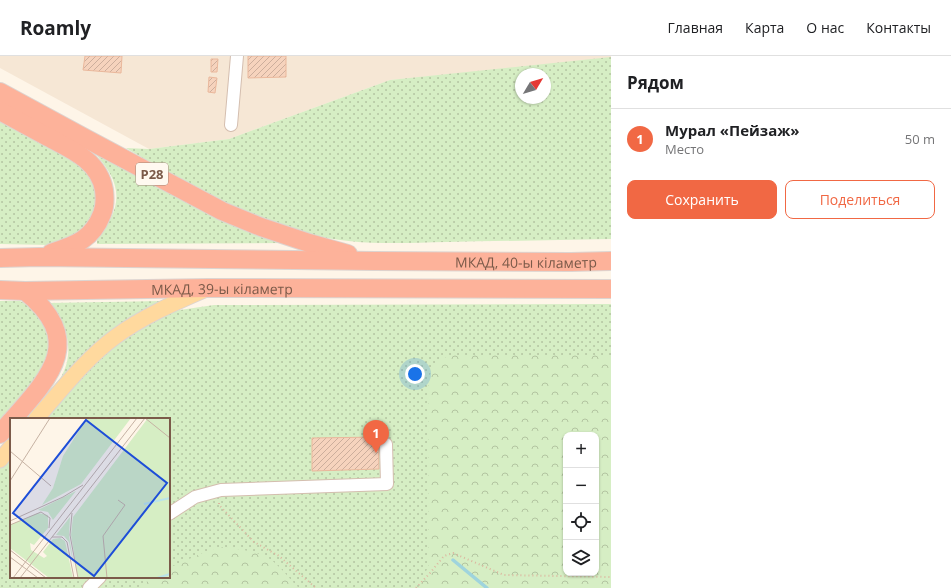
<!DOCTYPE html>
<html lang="ru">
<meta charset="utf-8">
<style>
:root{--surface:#fff;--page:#f6f6f6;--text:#202124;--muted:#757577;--line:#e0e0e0;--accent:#f16844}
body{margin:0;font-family:"Open Sans",sans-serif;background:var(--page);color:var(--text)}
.controls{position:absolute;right:12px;bottom:12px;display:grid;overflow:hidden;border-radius:8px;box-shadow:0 1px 3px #0004}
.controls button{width:36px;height:36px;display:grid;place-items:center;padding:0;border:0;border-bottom:1px solid var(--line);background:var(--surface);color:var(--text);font:20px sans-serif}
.compass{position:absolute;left:515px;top:12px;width:36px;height:36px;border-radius:50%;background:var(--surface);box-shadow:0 1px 3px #0004;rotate:52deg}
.you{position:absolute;left:415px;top:318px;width:14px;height:14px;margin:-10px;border:3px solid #fff;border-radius:50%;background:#1a73e8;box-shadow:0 0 0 6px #1a73e833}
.badge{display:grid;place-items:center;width:26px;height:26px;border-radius:50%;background:var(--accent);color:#fff;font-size:13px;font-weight:700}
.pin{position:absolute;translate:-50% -33px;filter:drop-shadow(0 1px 2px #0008)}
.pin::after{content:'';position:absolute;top:21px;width:14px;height:12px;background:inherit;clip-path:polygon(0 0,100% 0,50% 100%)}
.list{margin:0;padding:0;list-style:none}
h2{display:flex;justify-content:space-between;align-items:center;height:52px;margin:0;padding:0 16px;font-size:17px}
h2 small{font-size:13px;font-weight:400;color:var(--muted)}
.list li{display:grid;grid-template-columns:26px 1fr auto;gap:12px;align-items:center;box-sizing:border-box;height:60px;padding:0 16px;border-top:1px solid var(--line)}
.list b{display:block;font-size:15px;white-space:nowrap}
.list p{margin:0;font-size:13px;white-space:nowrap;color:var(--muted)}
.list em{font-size:13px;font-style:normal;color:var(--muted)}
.actions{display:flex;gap:8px;padding:12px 16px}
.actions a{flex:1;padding:9px 0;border:1px solid var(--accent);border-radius:8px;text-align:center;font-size:14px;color:var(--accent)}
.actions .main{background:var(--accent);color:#fff}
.icon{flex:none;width:22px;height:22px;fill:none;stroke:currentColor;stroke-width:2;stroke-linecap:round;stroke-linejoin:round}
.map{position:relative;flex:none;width:611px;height:532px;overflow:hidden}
header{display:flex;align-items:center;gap:24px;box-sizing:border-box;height:56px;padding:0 20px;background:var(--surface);border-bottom:1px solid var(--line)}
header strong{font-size:19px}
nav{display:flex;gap:22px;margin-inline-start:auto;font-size:14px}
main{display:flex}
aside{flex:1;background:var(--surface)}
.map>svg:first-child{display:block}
</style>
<header>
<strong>Roamly</strong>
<nav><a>Главная</a><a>Карта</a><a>О нас</a><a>Контакты</a></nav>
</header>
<main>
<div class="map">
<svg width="611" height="532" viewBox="0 0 611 532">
<defs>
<pattern id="grass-dots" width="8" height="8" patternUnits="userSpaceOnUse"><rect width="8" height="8" fill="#d6eec4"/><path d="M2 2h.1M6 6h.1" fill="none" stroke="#b3c4a1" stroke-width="1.8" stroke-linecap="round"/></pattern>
<pattern id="forest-crowns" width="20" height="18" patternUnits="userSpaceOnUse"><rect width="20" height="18" fill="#d6eec4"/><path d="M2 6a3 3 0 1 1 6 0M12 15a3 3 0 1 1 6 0" fill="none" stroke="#b3c4a1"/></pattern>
<pattern id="building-hatch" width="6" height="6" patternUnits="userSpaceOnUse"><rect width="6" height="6" fill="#f6d3bd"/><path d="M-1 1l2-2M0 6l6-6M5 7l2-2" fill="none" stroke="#ccae9c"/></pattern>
</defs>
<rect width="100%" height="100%" fill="#fef5e8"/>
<path fill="#f6e7d5" d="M0,0H611V3L390,24L229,83L149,93L0,12Z"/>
<path fill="url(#grass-dots)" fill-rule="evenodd" d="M611,1V183C556,184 502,185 447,186C401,187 354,190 309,178C247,162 181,125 126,92L149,93L229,83L390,24ZM521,18H545V42H521Z
M0,57L79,99L101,129L91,171L50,189L0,188Z
M93,95L286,187L97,188V183C125,148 122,127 93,95Z
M0,245H20L31,251L50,279L48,308L0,367Z
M163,245L84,300L27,363H23C32,354 40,344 48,335C52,331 58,326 61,321C75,297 68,266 48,247Z
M611,248V532H0V411L11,399V521H169V363H44L94,309L121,284L173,255L214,249ZM566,379H596V517H566Z"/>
<path fill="url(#forest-crowns)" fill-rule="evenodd" d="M451,299H611V532H418L428,511V324C433,309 436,305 451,299ZM566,379H596V517H566Z
M221,491C241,494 262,494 277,509C285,516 291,525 299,532H137L154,521H169V512L171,511L207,495Z"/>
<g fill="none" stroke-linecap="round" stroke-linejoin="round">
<path stroke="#9fd4dd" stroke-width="3.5" d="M453,504L487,532"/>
</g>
<path fill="url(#building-hatch)" stroke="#eab89c" d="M85,0H122L121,17L83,14Z
M248,0H286V21L248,22Z
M211,3H218L217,16H211Z
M209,21L217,22L215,37L208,36Z
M378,381L379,413L312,415V382Z"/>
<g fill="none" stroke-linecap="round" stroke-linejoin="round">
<g stroke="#d4beaf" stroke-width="14">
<path id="minor" d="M231,69L237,0
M169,458L195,441L221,434L387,428L386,388
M89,532L100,521"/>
</g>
<g stroke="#ddd4d0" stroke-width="17">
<path id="major" d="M36,363C61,335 85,303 115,281C142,261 174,247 204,234
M0,404L11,391"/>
</g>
<g stroke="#ddd4d0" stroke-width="20">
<g id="highway">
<path d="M0,36L83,81L222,155L261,171L309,187L348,198"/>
<path d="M0,55C15,63 31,72 46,80C70,93 99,104 104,134C105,142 105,151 102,158C92,184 75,189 51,197"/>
<path id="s1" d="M0,202L39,201L374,205L571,206L611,205"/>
<path id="s2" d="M0,234L25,235L208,232L611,233"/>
<path d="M13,363C53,318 84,283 25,235"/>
<path d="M0,378L11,365"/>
</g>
</g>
<path stroke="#dcb69f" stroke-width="2" stroke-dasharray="1 3" stroke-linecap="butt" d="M219,447V449L254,486L279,500L316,532
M416,532L430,517L444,500L453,497L504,519L611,521"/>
<use href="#minor" stroke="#fff" stroke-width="12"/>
<use href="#major" stroke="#ffd99e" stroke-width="15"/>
<use href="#highway" stroke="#fdb29a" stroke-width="18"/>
</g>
<g text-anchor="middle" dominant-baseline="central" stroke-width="3.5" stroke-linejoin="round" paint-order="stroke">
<rect fill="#fff9f0" stroke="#a38a7b" stroke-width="1" x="136" y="107" width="32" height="22" rx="3"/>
<g font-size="13" font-weight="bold" fill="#7b5a49">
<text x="152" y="118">Р28</text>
</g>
<g font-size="14" fill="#7b5a49" stroke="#fff9f0">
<text stroke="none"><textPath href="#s1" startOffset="526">МКАД, 40-ы кіламетр</textPath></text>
<text stroke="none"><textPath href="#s2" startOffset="222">МКАД, 39-ы кіламетр</textPath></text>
</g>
</g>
<g transform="translate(10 362)">
<rect width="160" height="160" fill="#fef5e8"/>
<path d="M77,0H121L71,66L32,87L43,70L53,38ZM138,0H160V160H68L61,117L63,99ZM66,73L43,102L38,94L28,92ZM28,95L38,97V110L24,127L20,125L21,132L34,140L37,138L33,134L43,121L50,120L55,123L63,160H39L0,130V107ZM60,99L59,118L66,160L59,124L54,118L46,117Z" fill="#d6eec4"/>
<path d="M150,0H160V160H106L100,141L104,120L111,114L129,109L135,98L132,90L102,64Z" fill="#d6eec4"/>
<path fill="none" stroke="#bae4ea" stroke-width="2" d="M134,86L160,80M147,160L160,156"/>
<path fill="none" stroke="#c6b2a3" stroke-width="1" d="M135,0L160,20M0,33L41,68M0,63L40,0M62,95L60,117L68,160M0,103L53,79L73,67M0,107L31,94L40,100L39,110M42,119H52L57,124L64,160M0,132L36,160M0,139L28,160M3,160L127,0M10,160L135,0M97,160L93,118L115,87L108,82"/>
<path fill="#1d4ed8" fill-opacity="0.15" stroke="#1d4ed8" stroke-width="2" d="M76,2L157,65L84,158L3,95Z"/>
<rect width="160" height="160" fill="none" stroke="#7b5a49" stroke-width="2"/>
</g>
</svg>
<div class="controls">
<button>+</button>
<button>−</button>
<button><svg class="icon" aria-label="locate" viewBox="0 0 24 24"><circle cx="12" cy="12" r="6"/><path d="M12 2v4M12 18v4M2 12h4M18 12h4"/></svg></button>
<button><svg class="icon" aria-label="layers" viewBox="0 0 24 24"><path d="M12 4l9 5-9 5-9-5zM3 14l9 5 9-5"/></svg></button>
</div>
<svg class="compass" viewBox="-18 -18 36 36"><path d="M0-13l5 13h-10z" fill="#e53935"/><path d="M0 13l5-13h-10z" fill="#757577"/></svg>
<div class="you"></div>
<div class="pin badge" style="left:376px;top:397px">1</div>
</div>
<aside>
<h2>Рядом<small></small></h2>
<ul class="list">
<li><span class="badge">1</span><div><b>Мурал «Пейзаж»</b><p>Место</p></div><em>50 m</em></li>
</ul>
<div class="actions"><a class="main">Сохранить</a><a>Поделиться</a></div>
</aside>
</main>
